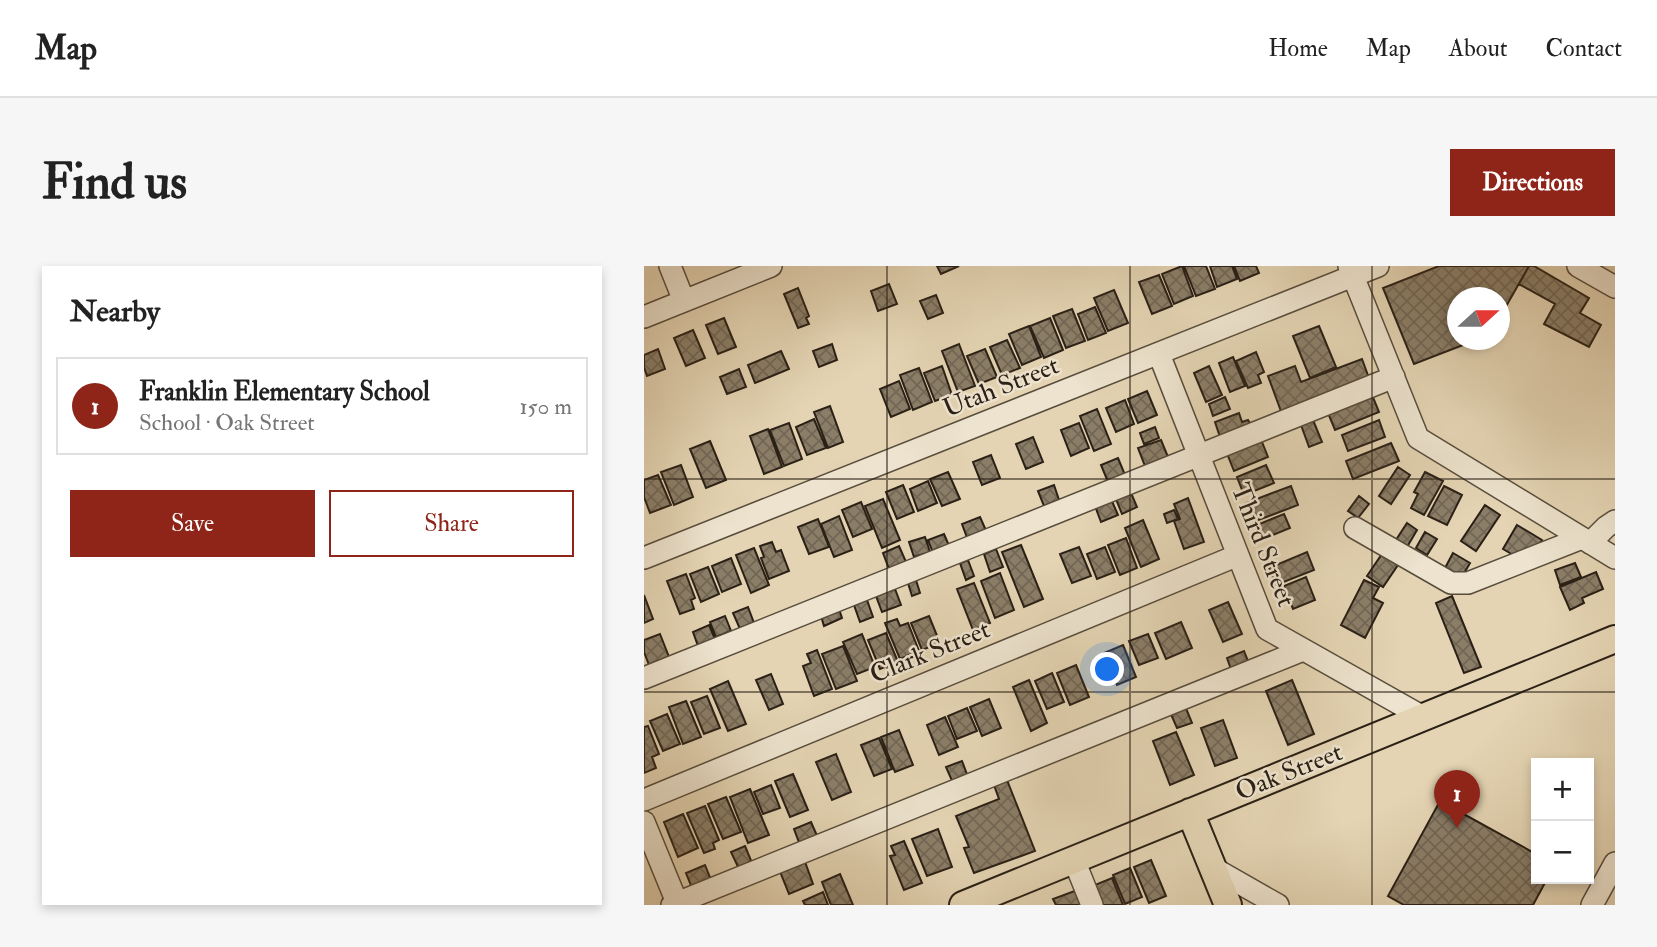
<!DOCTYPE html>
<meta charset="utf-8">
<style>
:root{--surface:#fff;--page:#f6f6f6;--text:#222;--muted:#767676;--line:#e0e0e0;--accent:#8f2418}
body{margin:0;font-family:"IM FELL Double Pica",serif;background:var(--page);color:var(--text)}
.controls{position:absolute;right:21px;bottom:21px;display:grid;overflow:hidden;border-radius:0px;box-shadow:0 4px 10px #0003}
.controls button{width:63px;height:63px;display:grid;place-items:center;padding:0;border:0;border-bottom:2px solid var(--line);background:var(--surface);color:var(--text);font:35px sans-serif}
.compass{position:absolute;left:803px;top:21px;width:63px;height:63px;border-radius:50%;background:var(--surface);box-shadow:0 4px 10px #0003;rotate:69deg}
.you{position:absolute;left:464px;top:404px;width:24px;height:24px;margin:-18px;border:5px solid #fff;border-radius:50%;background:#1a73e8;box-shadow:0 0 0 10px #1a73e833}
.badge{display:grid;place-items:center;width:46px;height:46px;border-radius:50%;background:var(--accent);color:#fff;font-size:23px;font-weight:700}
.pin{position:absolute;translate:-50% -58px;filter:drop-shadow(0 2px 4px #0008)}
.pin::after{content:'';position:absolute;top:37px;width:24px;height:21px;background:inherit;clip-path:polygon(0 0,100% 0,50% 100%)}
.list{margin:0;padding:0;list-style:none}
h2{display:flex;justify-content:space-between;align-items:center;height:91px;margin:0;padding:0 28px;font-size:30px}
h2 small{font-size:23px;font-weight:400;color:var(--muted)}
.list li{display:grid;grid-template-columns:46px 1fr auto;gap:21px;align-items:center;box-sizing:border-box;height:98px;margin:0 14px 14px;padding:0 14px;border:2px solid var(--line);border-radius:0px}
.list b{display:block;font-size:26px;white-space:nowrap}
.list p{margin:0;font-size:23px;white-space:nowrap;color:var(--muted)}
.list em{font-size:23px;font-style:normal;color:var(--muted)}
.actions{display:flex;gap:14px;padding:21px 28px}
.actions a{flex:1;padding:16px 0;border:2px solid var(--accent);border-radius:0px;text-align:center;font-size:24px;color:var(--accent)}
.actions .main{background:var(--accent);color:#fff}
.map{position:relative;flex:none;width:971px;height:639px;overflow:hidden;border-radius:0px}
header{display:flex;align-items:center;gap:42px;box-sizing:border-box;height:98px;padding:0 35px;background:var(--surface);border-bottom:2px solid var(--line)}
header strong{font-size:33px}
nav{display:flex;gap:38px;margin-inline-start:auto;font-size:24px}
.intro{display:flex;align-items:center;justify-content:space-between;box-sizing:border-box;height:168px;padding:0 42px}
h1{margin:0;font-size:49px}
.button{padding:18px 32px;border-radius:0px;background:var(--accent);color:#fff;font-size:24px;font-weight:700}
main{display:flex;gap:42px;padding:0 42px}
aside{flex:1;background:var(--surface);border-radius:0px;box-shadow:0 4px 10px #0003}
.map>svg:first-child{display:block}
</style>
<header>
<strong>Map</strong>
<nav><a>Home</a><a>Map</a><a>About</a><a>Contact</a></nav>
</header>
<div class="intro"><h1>Find us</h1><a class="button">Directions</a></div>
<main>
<aside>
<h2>Nearby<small></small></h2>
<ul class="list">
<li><span class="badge">1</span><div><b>Franklin Elementary School</b><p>School · Oak Street</p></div><em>150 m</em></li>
</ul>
<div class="actions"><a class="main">Save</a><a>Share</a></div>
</aside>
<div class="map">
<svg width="971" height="639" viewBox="0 0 971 639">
<defs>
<pattern id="building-cross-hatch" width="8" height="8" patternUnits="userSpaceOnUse" patternTransform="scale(1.75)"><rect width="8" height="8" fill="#8b7e68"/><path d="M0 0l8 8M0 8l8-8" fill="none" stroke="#726755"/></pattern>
</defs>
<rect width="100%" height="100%" fill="#e4d4b3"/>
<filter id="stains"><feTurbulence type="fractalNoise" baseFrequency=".00286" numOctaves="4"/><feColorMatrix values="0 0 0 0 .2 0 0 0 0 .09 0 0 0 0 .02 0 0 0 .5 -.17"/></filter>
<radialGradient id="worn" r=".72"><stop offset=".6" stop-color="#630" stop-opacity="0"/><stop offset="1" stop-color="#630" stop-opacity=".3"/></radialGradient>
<path fill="url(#building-cross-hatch)" stroke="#2a2016" stroke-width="2" d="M293,0H315L297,8Z
M538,0L549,30L530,38L518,8Z
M540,0H562L571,23L552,30Z
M566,0H588L593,13L573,21Z
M590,0H612L615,7L596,15Z
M795,0H885L856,51V32H814V74H832L770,98L739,22Z
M885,0H890L945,32L936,47L957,59L945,81L900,58L911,38L875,18Z
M515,9L528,40L508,48L495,16Z
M245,18L253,38L234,45L227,25Z
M154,22L165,50L162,52L165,58L154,62L140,28Z
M470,24L484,57L464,65L450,32Z
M292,29L299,47L284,53L276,35Z
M451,41L462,67L444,74L434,48Z
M428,43L441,75L422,82L409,50Z
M80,52L92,81L74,88L62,59Z
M406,52L419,84L400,92L386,60Z
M385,60L397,91L378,99L365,68Z
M675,60L692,101L666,112L649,70Z
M49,64L61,92L42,100L30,72Z
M363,74L376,102L358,109L346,81Z
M188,78L193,94L175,101L169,85Z
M315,78L331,120L314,126L298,85Z
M14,83L21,103L3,110L0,101V89Z
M341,83L353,111L335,118L323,90Z
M137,85L145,103L111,117L104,99Z
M612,86L620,106L614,109L617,117L604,122L592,95Z
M589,91L601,120L586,126L575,97Z
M718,93L726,115L638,148L624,110L651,100L657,116Z
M298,100L308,129L291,135L280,107Z
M565,100L578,129L562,136L550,107Z
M275,102L288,136L269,144L256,109Z
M95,103L102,121L83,128L76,111Z
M255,115L266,143L247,151L236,123Z
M503,125L513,149L494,157L484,133Z
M728,129L735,146L691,164L684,147Z
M581,131L586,143L569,150L565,138Z
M481,134L490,158L472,166L462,142Z
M186,140L199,176L184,182L170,146Z
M453,143L467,178L450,185L436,150Z
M595,147L598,156L604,154L607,159L576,171L571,156Z
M170,153L182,182L163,189L152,161Z
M669,154L678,176L665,181L657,159Z
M735,154L741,171L704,185L698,169Z
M145,157L158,193L140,200L126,164Z
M435,157L445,182L427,190L417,164Z
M511,161L515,172L500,178L496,167Z
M124,163L138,201L120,208L106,170Z
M389,171L399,196L382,203L372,178Z
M616,171L624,191L590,205L582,185Z
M517,174L524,191L501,200L494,182Z
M66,175L82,214L62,222L46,183Z
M747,177L755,195L709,213L702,195Z
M347,189L356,212L338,219L329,196Z
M474,192L481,209L464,216L457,199Z
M37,199L49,231L30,239L17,206Z
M622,199L630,217L600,229L593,211Z
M754,201L766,209L747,238L735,230Z
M304,206L316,233L298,240L286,213Z
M781,206L799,215L780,249L767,242L774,228L770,226Z
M14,209L27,239L6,247L0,231V214Z
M284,215L293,237L274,245L266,223Z
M259,219L270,246L253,253L242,226Z
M410,219L415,234L400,240L394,225Z
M647,220L654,239L609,256L602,237Z
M800,220L818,229L803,259L784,250Z
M487,227L493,241L478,248L472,233Z
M715,230L725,238L714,252L704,245Z
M544,232L560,276L540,283L530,255L536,253L530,238Z
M239,233L256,274L238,282L221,240Z
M467,233L474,249L457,256L451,240Z
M217,236L228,263L209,271L198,244Z
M841,239L856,249L832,285L817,275Z
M530,244L534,253L523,257L520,248Z
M640,248L646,262L619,273L613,259Z
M195,250L208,284L190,291L177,258Z
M336,251L344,269L325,277L318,258Z
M174,253L185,281L165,288L154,261Z
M499,254L515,293L497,301L481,262Z
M763,257L773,264L763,281L752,274Z
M873,259L898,274L890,286L883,282L876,293L859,283Z
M781,266L793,273L783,289L772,282Z
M300,268L306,282L290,289L284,274Z
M281,271L286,286L270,291L265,276Z
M482,272L493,302L476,309L464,279Z
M128,276L132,286L137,284L145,305L125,313L117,292L120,291L116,280Z
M377,279L399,333L380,341L358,286Z
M255,280L262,296L245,303L239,287Z
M435,281L447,310L428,317L416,288Z
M461,281L471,306L453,313L443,288Z
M110,282L125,319L107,327L92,289Z
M352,283L359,301L346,306L340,288Z
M740,285L756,296L739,321L723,310Z
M663,286L670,304L632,319L625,302Z
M809,287L826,297L816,314L800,304Z
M87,292L97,318L78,326L68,300Z
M324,294L330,310L322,314L316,297Z
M931,297L937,311L916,319L911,304Z
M64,301L75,328L57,336L46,308Z
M952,306L959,323L938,332L940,337L926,344L916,321Z
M356,307L370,344L351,352L337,315Z
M42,308L51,332L47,334L50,343L36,348L23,315Z
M662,311L671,334L649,343L640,320Z
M272,314L276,327L268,330L264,317Z
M720,314L735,321L729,332L739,337L721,372L697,359Z
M330,317L346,357L329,364L313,323Z
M251,323L257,339L238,346L232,330Z
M0,329L9,353L0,357Z
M808,330L837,401L820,407L792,337Z
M223,334L229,351L216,356L210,339Z
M584,336L598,368L579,376L565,344Z
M104,341L110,357L96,363L89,347Z
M195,343L198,352L180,360L177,350Z
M81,350L87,365L72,371L66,356Z
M285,350L296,377L278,384L267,357Z
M253,353L256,360L264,357L275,385L256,393L241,357Z
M537,356L548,382L522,393L511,367Z
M65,359L71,373L54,380L49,366Z
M242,367L254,396L236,403L224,374Z
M16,368L25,391L5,399L0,386V374Z
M218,368L231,401L213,408L199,376Z
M504,368L514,392L495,399L485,375Z
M479,379L492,411L473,419L460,387Z
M199,380L213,415L192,423L178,388Z
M173,384L188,423L170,430L159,400L167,397L163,388Z
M600,385L606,400L588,406L583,392Z
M432,399L445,431L426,439L413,407Z
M408,407L420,436L403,443L391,415Z
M127,408L139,438L125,444L112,414Z
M385,414L403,457L387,465L369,421Z
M648,414L670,468L644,479L622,425Z
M84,415L102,458L84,465L66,423Z
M63,430L76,462L60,468L47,436Z
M345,433L357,462L338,470L326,441Z
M42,435L57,471L39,478L25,441Z
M541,440L548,457L533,462L526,446Z
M323,442L333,465L313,473L304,450Z
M23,448L36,478L19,485L6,455Z
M301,451L314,481L295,489L283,459Z
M579,454L593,492L571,500L557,462Z
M4,460L15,488L8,491L12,502L0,507V461Z
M255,464L269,499L251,506L237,471Z
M532,466L550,509L526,519L509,475Z
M235,472L248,503L230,510L217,479Z
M192,488L207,526L188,534L172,496Z
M318,495L324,511L309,517L302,501Z
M149,508L164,544L146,551L131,515Z
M363,514L391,585L330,607L320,582L325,581L312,550L355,533L350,519Z
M127,519L136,542L119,548L110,526Z
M106,523L125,569L104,577L86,531Z
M82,531L97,566L79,573L64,538Z
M796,535L892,588V613H903L889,639H760L744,630Z
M61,540L75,574L69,577L71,583L60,587L43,547Z
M39,548L54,582L34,591L20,556Z
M167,556L174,572L156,579L150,563Z
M294,563L308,601L283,610L268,573Z
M260,575L278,617L260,624L246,590L251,589L247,580Z
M101,580L108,597L95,603L87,586Z
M160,593L169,618L145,628L135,603Z
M507,594L522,630L505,637L490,601Z
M61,599L67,614L48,622L42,607Z
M486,602L498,631L481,638L469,609Z
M196,608L209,639H187L178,616Z
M468,612L479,639H459L451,619Z
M436,623L443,639H412L409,633Z
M179,626L184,639H161L159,635Z"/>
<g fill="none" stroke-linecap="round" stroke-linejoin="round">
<g stroke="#584d3d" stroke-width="24">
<path id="minor" d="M26,0L40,35
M705,0L774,172L971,292
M934,0L971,21
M0,51L127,0
M515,88L623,363L779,451
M711,262L807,317H824L938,272
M946,277L962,261L971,255
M0,292L734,0
M0,412L750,111
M0,534L592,290
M0,556L34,639
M430,594L448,639
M569,602L634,639
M28,639L659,384
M948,639L971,597"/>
</g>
<g stroke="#2a2016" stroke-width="30">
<path id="major" d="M546,546L584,639
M319,639L971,373"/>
</g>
<use href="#minor" stroke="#ede3ce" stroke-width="21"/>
<use href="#major" stroke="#e4d4b3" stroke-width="26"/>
</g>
<path fill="none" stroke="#2a2016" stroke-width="2" stroke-opacity="0.55" d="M243,0V639M486,0V639M728,0V639M0,213H971M0,426H971"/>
<g text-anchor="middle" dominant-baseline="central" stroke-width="5" stroke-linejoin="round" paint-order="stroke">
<g font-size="26" fill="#2a2016" stroke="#ede3ce">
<text transform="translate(357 121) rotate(-22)">Utah Street</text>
<text transform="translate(619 279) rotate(68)">Third Street</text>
<text transform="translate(286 386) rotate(-22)">Clark Street</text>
<text transform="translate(645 506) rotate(-22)">Oak Street</text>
</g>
</g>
<rect width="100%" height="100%" filter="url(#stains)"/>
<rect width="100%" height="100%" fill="url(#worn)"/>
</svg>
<div class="controls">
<button>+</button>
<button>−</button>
</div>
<svg class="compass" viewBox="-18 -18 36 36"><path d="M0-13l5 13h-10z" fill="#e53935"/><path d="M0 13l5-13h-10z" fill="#767676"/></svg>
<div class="you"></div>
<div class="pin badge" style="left:813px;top:562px">1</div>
</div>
</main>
